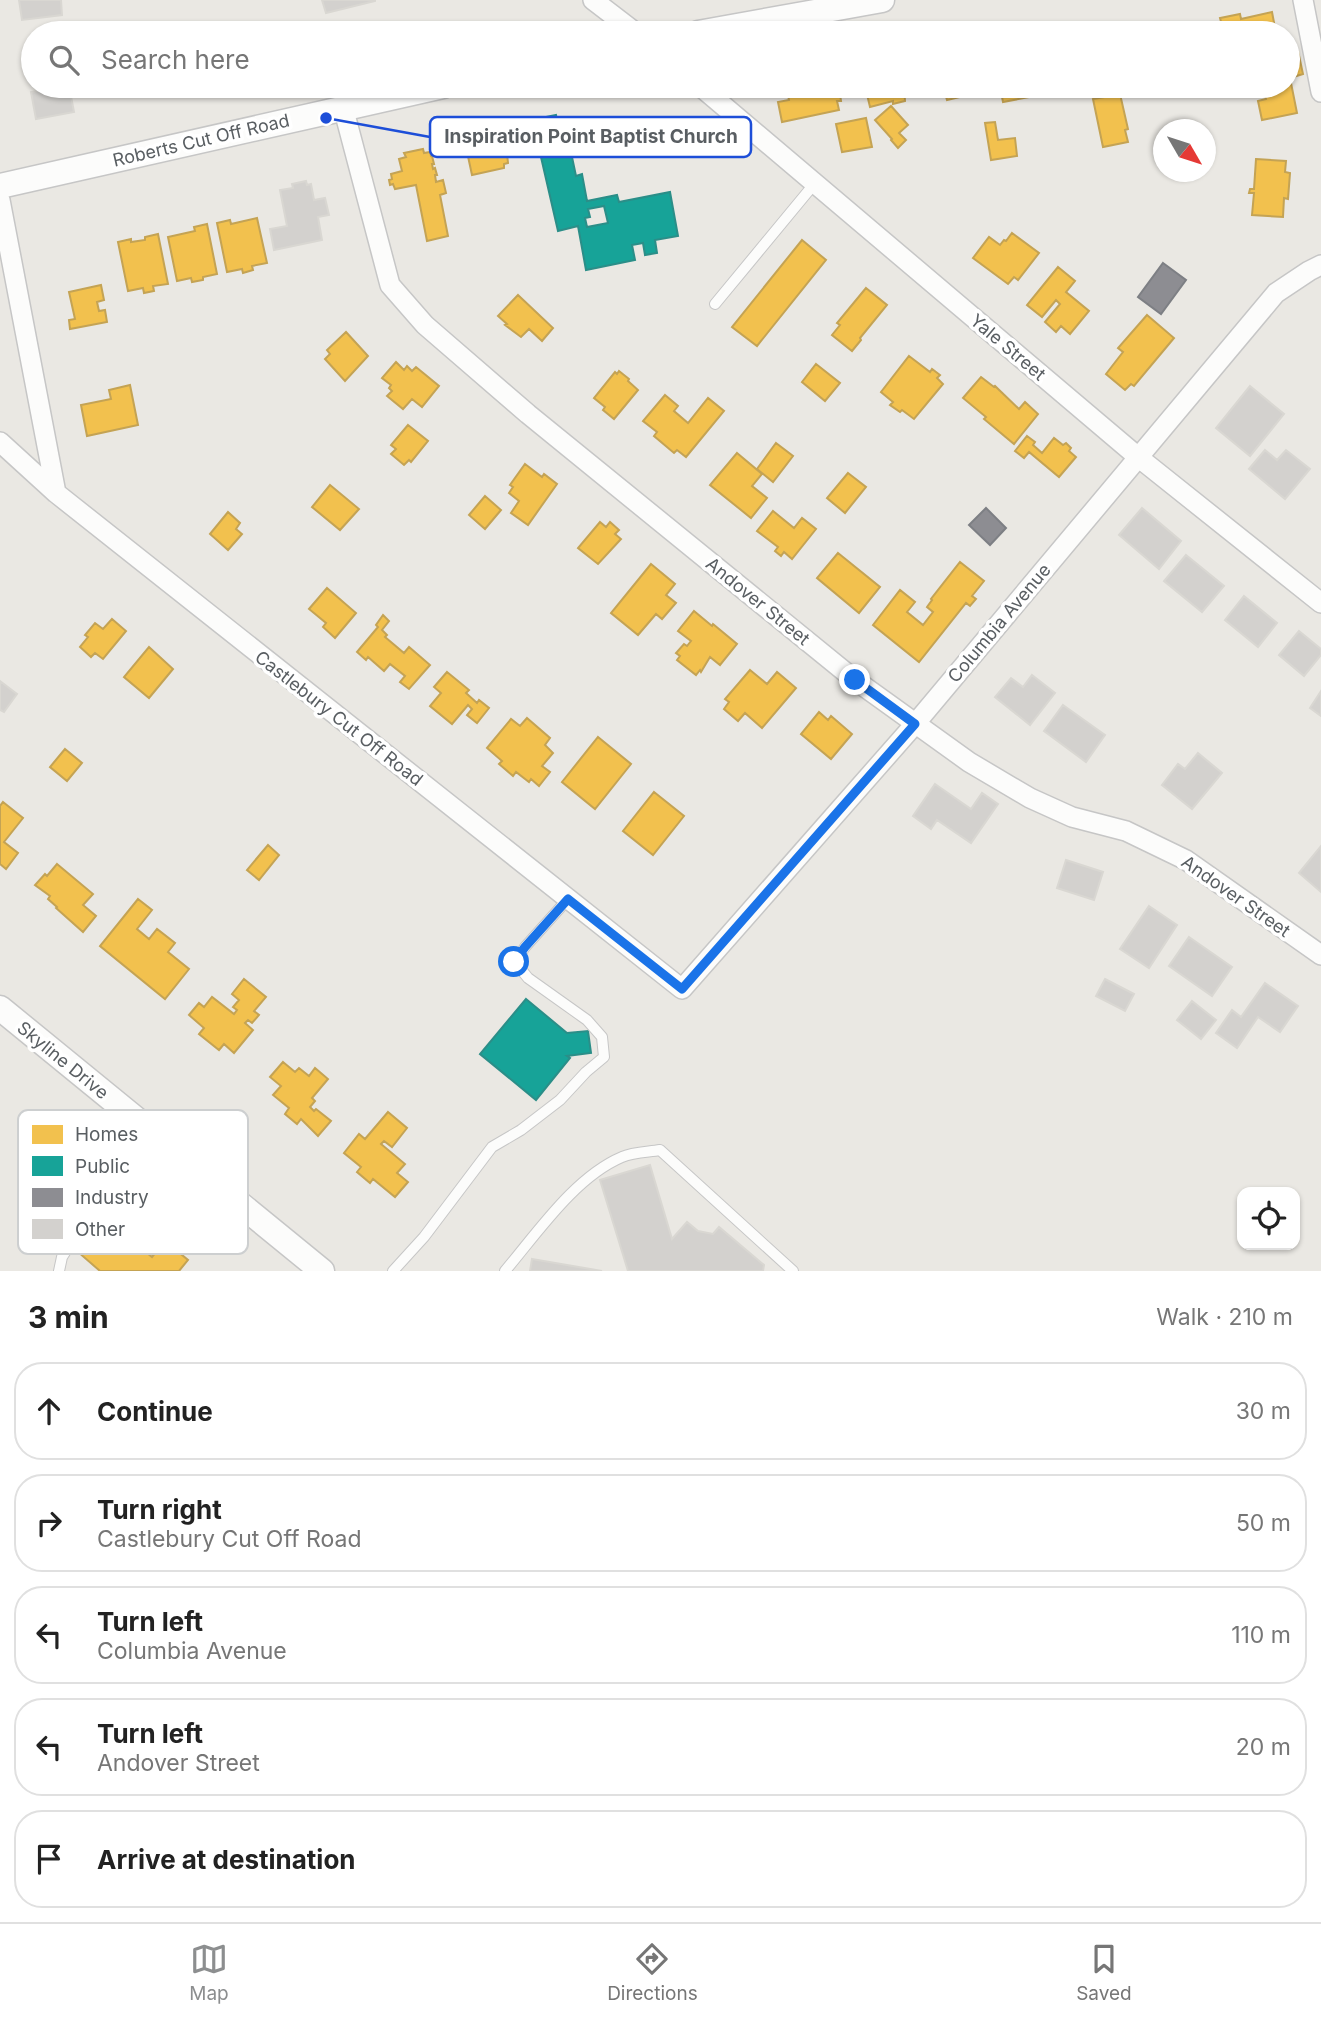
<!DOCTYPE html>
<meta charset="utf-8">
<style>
:root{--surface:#fff;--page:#f6f6f6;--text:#222;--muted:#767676;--line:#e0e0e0;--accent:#8c8e8f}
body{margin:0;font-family:Inter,sans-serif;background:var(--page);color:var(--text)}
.controls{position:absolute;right:21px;bottom:21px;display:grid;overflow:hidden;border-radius:14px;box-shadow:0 2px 5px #0004}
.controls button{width:63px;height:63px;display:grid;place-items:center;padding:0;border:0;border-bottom:2px solid var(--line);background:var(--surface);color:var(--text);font:35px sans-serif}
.compass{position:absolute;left:1153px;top:119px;width:63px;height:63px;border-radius:50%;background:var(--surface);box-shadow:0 2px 5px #0004;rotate:129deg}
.stop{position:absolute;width:21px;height:21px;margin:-16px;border:5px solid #1a73e8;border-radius:50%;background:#fff}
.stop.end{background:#1a73e8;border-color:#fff;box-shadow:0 2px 7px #0008}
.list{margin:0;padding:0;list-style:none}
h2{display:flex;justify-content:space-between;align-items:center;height:91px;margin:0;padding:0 28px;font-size:30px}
h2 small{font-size:23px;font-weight:400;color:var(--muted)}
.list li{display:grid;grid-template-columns:46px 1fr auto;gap:21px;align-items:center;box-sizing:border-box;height:98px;margin:0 14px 14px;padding:0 14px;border:2px solid var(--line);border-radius:28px}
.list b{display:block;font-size:26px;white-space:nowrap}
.list p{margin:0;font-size:23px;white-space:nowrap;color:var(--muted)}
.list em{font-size:23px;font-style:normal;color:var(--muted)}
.icon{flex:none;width:38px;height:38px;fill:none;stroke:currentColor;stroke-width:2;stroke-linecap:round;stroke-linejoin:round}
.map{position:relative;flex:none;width:1321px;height:1271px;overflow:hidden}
.search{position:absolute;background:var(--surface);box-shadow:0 2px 5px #0004;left:21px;right:21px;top:21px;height:77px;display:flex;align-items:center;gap:18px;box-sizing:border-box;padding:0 24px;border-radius:38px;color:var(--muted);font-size:26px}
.sheet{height:651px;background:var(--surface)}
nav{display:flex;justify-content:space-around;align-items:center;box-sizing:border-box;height:98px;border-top:2px solid var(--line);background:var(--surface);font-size:19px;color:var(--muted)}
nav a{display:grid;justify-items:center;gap:4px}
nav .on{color:var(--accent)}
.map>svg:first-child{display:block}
</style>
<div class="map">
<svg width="1321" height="1271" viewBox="0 0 1321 1271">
<rect width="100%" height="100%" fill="#eae8e3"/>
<path fill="#f2c14e" stroke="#c4a354" stroke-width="2" d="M1272,12L1276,33H1224L1220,18L1240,14L1241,19Z
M1298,51L1303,74L1290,78L1297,113L1262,120L1258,101L1266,99L1263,86H1288V52Z
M786,86H834L836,95L840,94L841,101H837L839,110L782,122L778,102L789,100Z
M865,86H904L905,101L893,104V101L870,107Z
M928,86H961L964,96L947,100L943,86L929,90Z
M1005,86H1055L1056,92L1003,102L1000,87Z
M1103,86H1113H1110L1112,96L1120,94L1128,129L1125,130L1128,142L1103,147L1093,99L1105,97Z
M891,106L908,125L899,133L906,140L898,148L891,140L892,139L875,120Z
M866,118L872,147L842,152L836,124Z
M995,122L998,140L1015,138L1017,156L991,160L985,123Z
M493,136L495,141L498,140L501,156L507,154L508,163L504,164V168L472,175L466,147L478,144L477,139Z
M423,149L424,153L430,152L431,156H432L434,164H432L433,169L435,168L437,175H435L436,182L443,180L446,193L440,195L448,236L427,241L416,185L395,189L393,184L390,185L389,180L392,179L391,174L402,171L399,159L406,157L404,153Z
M1256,159L1286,161L1285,172L1290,173L1288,199L1284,198L1283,217L1252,215L1254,193H1249L1250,189H1254Z
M257,218L267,263L252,266L253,270L243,273L242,269L227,272L217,223L230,220L231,224Z
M207,224L217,274L203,277V280L192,282L191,278L177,281L168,237L195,231L194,227Z
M1012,233L1039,253L1018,280L1014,277L1008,284L973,258L989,237L1000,245L1004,240L1006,241Z
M158,234L168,284L153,286L154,291L144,293L143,288L128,291L118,242L131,239V242L145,240V237Z
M802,240L826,260L757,346L732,327Z
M1058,267L1075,281L1066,292L1089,311L1070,334L1061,326L1056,332L1045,322L1060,304L1056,300L1042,317L1027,305Z
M101,285L104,300L97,302L99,311L105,310L107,322L70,329L69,320L75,319L69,292Z
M866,288L887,305L860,338L861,340L852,351L832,335L840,325L837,323Z
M518,295L553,328L542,341L529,329L521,337L505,325L507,324L498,316Z
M1147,315L1174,338L1134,386L1131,384L1125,390L1106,374L1123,352L1118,348Z
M346,332L368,356L345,381L325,359L330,354L327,350Z
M909,356L930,372L932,369L940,375L937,378L943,384L914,419L902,410L900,412L890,405L893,402L881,392Z
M396,362L404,370L407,366L412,371L416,367L439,386L422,407L412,399L403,409L387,396L392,391L389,388L391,385L382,378Z
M816,364L840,383L825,401L802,382Z
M619,371L629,379L628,381L638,390L614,419L603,410L605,407L594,398L615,372L617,374Z
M981,377L994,387L995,386L1019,409L1025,402L1038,414L1014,444L984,419L986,417L963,398Z
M130,385L138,425L87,436L81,405L111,399L109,390Z
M665,395L678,406L674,411L688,423L708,398L724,411L686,457L677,450L674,453L654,436L657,432L643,421Z
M408,425L428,441L411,462L409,460L404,465L391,454L396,449L391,445Z
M1027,436L1035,442L1033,445L1042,453L1054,438L1063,445L1066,443L1071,448L1069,451L1076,457L1059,477L1029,452L1024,458L1015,451Z
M776,443L793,456L773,482L757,469Z
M737,453L762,474L752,486L767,498L751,518L710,485Z
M525,464L542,477L544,474L557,484L528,525L511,513L519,501L509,493L513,487L510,485Z
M848,473L866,487L845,513L827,498Z
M330,485L359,509L340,530L312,507Z
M485,496L501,510L485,529L469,515Z
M773,511L794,528L802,518L816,529L792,559L784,552L781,556L775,551L778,547L757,531Z
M228,512L240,523L236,529L242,534L228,550L210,534Z
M600,522L606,527L610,522L619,530L615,534L621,539L598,564L578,548Z
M838,553L880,587L859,613L817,578Z
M960,562L984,581L972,596L976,599L970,606L966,603L919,662L873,625L900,590L915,602L907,612L923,625L933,612L927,607L932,600L931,599Z
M651,564L675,584L666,595L676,603L662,619L656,614L638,635L611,613Z
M327,588L356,613L335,638L323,627L326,623L309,609Z
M694,611L712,626L713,624L737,644L720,665L710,657L701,672L700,670L696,675L677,660L680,656L676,653L684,644L687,646L691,641L678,631Z
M383,615L389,621L382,630L387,635L385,637L404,653L409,647L430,665L409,689L400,682L405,676L390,664L384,671L368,657L366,660L357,652L378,627L376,625Z
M112,619L126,631L103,659L95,653L91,657L80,647L88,637L85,635L95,623L103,629Z
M149,647L173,669L149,698L124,677Z
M750,670L767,684L777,672L796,688L762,728L745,713L738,721L724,709L729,702L725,699Z
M447,672L469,690L466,693L477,703L479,700L489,708L477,723L467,715L472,709L468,705L452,724L430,706L441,693L434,687Z
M819,712L828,720L831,716L852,734L831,759L801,734Z
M527,718L550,738L545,745L553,753L542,766L550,772L539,786L531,779L529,782L516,772L513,776L499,764L502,761L487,748L511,719L520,726Z
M598,737L631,764L595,809L562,782Z
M65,749L82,763L67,781L50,767Z
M654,792L684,816L653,855L623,831Z
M3,802L23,818L4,842L18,853L6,869L0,864V806Z
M268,845L279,855L259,880L247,870Z
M57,864L93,894L83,905L96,916L83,932L56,908L57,907L48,899L50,896L35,885L45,874L47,876Z
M138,899L152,910L137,929L149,939L157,929L175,943L168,952L189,969L165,999L100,946Z
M244,979L266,997L254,1011L259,1015L252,1023L248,1020L245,1023L253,1030L234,1053L224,1044L219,1050L199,1034L204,1028L189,1015L199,1003L204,1007L212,997L234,1014L237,1010L233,1007L239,1000L232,994Z
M283,1062L295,1072L299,1068L309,1076L315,1068L328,1079L312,1098L315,1101L310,1107L314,1111L316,1109L331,1121L318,1136L301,1119L297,1124L285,1114L289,1108L273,1095L281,1086L270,1077Z
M388,1112L407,1128L392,1147L384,1141L381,1144L405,1164L397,1173L408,1182L395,1197L373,1179L370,1183L357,1172L361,1167L344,1153L359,1134L365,1139Z
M106,1219L152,1257L165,1241L188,1260L179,1271H100L78,1252Z"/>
<path fill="#17a398" stroke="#2b8e88" stroke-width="2" fill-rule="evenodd" d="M556,115L558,126L565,124L576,176L582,174L587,201L617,195L619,202L670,192L678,236L655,240L657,253L645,255L643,243L632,245L635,260L586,270L578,226L558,231L535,131L544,129L541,118ZM604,206L608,223L587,227L585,218L590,217L588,209Z
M526,999L567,1033L588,1031L591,1053L567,1056L570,1058L536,1100L480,1054Z"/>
<path fill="#8d8d92" stroke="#7d7f84" stroke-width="2" d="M1163,263L1186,280L1161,314L1138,297Z
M986,508L1006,528L990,545L969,525Z"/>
<path fill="#d3d1ce" stroke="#d9d7d2" stroke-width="2" d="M19,0H61L62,15L22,20Z
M322,0H375V1L326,13Z
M69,86L74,112L36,119L31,92Z
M306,181L307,185L311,184L314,200L325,198L329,215L318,217L322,240L274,250L270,229L287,226L280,190L293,188L292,184Z
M1250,386L1284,414L1250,456L1216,428Z
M1265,450L1277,460L1286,450L1310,469L1285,499L1249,469Z
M1142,508L1181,541L1159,569L1119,535Z
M1186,555L1224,586L1202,612L1164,581Z
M1244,596L1277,623L1258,647L1225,620Z
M1299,631L1321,649V655L1304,676L1279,655Z
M1032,675L1055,693L1030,725L995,697L1011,678L1023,687Z
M0,681L17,694L4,712L0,710Z
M1321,691V716L1310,708Z
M1063,705L1105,735L1086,762L1044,731Z
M1198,753L1222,773L1192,809L1162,785L1178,764L1185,769Z
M935,784L971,809L982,793L998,804L971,843L937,820L931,829L913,816Z
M1321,846V892L1299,873Z
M1066,860L1103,872L1094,900L1057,888Z
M1149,906L1177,925L1149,968L1120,949Z
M1189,937L1232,967L1212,996L1169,966Z
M1105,979L1134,994L1125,1011L1096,996Z
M1265,983L1298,1006L1280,1032L1258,1017L1237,1048L1216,1033L1232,1010L1241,1017Z
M1192,1001L1216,1020L1201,1039L1177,1020Z
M650,1165L672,1239L687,1222L698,1231L713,1234L719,1227L764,1265L763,1271H628L600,1180Z
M532,1259L602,1271H530Z"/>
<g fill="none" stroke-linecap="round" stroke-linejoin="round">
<g stroke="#c6c6c6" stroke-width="12">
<path id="service" d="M715,304L815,183
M59,1271L62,1257L82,1226L156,1136
M393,1271L424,1237L492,1147L521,1130L560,1100L586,1072L604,1057L602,1037L587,1020L528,978L515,962L525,947L568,899
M505,1271C538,1232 575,1177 622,1157C633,1152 648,1152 660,1150L793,1271"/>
</g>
<g stroke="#c6c6c6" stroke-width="22">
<path id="minor" d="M593,0L636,33
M1303,0L1321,92
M700,86L1138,457L1321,603
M343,107L390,285L425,325L528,414L855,680L969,762L1030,798L1072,817L1126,831L1186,860L1321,955
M0,200L56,493
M0,442L56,493L682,989L915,724L1276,293L1309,271L1321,265"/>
</g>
<g stroke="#c6c6c6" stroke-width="27">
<path id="tertiary" d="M698,33L882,0
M0,186L443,86
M0,1008L322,1271"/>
</g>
<use href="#service" stroke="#fcfcfb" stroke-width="10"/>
<use href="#minor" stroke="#fcfcfb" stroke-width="19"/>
<use href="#tertiary" stroke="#fcfcfb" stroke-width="24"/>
</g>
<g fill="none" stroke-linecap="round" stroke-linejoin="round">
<path stroke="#1a73e8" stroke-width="9" d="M514,962L525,947L568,899L682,989L915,724L855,680"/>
</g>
<g text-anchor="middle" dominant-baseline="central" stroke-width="7" stroke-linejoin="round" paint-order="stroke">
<g font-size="18" fill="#595e62" stroke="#fff">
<text transform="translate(201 140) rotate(-13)">Roberts Cut Off Road</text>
<text transform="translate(1008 347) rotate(40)">Yale Street</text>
<text transform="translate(758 601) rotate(39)">Andover Street</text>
<text transform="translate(999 623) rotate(-50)">Columbia Avenue</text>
<text transform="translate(339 718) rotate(38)">Castlebury Cut Off Road</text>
<text transform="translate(1236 896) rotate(35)">Andover Street</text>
<text transform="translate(63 1060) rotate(39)">Skyline Drive</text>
</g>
</g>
<rect x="18" y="1110" width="230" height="144" rx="10" fill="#fff" stroke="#cdcfd0" stroke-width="2"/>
<rect x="32" y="1125" width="31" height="19" fill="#f2c14e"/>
<rect x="32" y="1156" width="31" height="20" fill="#17a398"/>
<rect x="32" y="1188" width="31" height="19" fill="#8d8d92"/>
<rect x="32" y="1219" width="31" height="20" fill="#d3d1ce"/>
<g font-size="19" fill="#595e62">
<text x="75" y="1141">Homes</text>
<text x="75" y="1173">Public</text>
<text x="75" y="1204">Industry</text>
<text x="75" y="1236">Other</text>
</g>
<path fill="none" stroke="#1d4ed8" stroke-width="2.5" d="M326 118L430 137"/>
<circle fill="#1d4ed8" stroke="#fff" stroke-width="2.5" cx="326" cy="118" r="7"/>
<rect fill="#fff" stroke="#1d4ed8" stroke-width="2.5" x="430" y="117" width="321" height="40" rx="7"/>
<g font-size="19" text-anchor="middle" font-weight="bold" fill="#595e62">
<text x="591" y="143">Inspiration Point Baptist Church</text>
</g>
</svg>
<div class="controls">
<button><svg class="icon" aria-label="locate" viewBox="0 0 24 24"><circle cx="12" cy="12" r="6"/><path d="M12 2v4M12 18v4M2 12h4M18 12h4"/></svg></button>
</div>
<svg class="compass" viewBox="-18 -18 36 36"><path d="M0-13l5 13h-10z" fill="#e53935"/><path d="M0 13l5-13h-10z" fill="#767676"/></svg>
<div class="stop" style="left:514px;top:962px"></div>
<div class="stop end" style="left:855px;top:680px"></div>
<div class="search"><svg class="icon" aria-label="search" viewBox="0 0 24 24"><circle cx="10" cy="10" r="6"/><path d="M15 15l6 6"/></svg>Search here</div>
</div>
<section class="sheet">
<h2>3 min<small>Walk · 210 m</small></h2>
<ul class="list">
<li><svg class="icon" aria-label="ahead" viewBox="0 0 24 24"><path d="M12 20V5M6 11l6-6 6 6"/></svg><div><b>Continue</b></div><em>30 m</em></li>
<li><svg class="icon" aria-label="right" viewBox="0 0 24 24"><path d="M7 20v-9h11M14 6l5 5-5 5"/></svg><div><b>Turn right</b><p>Castlebury Cut Off Road</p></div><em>50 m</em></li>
<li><svg class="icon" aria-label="left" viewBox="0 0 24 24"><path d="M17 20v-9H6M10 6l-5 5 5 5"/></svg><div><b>Turn left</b><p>Columbia Avenue</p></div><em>110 m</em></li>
<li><svg class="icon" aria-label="left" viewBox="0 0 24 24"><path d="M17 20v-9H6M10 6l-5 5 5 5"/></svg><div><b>Turn left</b><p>Andover Street</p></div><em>20 m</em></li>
<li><svg class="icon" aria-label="arrive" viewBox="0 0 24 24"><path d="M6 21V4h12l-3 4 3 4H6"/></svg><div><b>Arrive at destination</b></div></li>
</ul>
</section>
<nav>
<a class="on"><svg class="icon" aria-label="map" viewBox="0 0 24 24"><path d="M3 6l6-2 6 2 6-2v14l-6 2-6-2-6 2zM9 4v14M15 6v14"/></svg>Map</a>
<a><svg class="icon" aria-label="directions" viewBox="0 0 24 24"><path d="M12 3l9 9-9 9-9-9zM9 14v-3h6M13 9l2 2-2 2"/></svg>Directions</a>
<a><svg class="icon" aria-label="saved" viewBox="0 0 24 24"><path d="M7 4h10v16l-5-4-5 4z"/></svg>Saved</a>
</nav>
